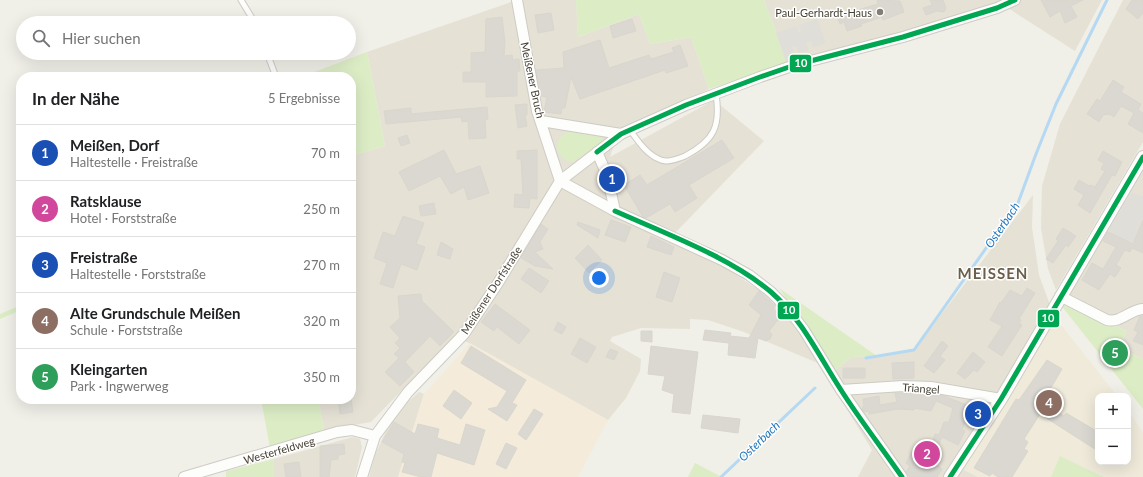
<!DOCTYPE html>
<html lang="de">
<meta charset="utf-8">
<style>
:root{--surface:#fff;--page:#f2f2f2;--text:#202124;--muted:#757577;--line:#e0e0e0;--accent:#2563eb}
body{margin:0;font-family:Lato,sans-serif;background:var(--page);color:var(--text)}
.controls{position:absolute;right:12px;bottom:12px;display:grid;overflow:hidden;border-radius:8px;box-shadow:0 4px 16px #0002}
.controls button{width:36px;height:36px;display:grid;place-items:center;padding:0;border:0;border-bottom:1px solid var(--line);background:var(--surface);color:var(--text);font:20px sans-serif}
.you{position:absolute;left:599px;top:278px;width:14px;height:14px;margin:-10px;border:3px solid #fff;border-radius:50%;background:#1a73e8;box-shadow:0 0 0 6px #1a73e833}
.badge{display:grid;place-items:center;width:26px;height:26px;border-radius:50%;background:var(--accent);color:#fff;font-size:13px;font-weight:700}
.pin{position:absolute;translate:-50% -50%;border:2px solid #fff;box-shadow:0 1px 4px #0006}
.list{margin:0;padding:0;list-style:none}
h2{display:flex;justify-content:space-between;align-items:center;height:52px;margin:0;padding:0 16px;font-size:17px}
h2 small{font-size:13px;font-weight:400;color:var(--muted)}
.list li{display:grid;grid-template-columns:26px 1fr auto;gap:12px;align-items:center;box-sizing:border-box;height:56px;padding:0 16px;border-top:1px solid var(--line)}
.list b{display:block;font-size:15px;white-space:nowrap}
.list p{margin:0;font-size:13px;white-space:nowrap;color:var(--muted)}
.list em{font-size:13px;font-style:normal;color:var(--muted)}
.icon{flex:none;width:22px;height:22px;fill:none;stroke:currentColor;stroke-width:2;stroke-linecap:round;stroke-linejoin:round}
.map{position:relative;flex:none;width:1143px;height:477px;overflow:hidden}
.search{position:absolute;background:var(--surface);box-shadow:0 4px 16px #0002;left:16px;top:16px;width:340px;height:44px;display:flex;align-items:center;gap:10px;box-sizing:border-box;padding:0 14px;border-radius:22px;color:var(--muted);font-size:15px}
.panel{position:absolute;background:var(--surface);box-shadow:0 4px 16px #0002;left:16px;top:72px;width:340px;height:332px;border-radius:16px}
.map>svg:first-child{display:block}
</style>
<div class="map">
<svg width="1143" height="477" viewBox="0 0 1143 477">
<rect width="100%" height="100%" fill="#f0efe8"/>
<path fill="#e5e1d5" d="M517,0H576L578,37L639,14L650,44L691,37L709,89L618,133L610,157L714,100L764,141L675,233L785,308L820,364L744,332L708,320L690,319V329L641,328L612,337L610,341L641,359L640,371L626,398L608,420L456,336L430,365L407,385L371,422L324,430L318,399H351V278L354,276L351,257V156L385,146L367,52Z
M764,0H1102L1075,51L1008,8L788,64Z
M1123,0H1143V142L1056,290L1048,269L1041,228L1042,186L1060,124Z
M1143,166V359L1119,348L1127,331L1062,303Z
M1033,195L1032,227L1039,275L1054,316L960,468L978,477H858L872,450L827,377L851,357L877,356L914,350Z
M419,392L424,394L398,477H369L375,455L390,422L398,410Z
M353,437L360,439L362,447L355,477H274V459Z"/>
<path fill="#f4ebda" d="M470,343L608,420L578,477H398L424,394Z"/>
<path fill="#efeada" d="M1054,316L1117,396H1098V462H1128V410L1143,433V477H978L960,468Z"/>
<path fill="#dcedc6" d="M576,0H764L788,64L709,89L691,37L650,44L639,14L578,37Z
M367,52L385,146L351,156V77H301Z
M572,131L602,136L603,142L573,162C553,159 552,136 572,131Z
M779,288L877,356L851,357L834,371Z
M1062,303L1127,331L1119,348L1143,359V409L1060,304Z
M21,305V310L0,319V314Z
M261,399H318L324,430L270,448Z
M1060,456L1104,477H1051Z
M274,459V477H226V471Z
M695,463L720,476L721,477H688Z"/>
<path fill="#e0ded8" d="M817,19L826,43L813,48L811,41L806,43L809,50L799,53L796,46L792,47L795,58L786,62L776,33L796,26L799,33L801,32L799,25Z
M1131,193L1143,196V222L1133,244L1108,232Z"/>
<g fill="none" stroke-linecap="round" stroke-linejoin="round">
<path stroke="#b5d9f2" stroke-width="3" d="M866,358L914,350L1018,203L1036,154L1056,104L1107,0
M721,477L815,388"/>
</g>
<path fill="#dad8d1" stroke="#d9d6ce" d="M877,0L900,1L904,12L883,20L882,17L861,24L862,26L847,31L844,22L840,24L837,16L878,4Z
M930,0H943L946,8L944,12L937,11L926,15L923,8L932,5Z
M1041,0H1083L1071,6L1077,17L1065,23L1060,11L1050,17Z
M1132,0H1143V13L1138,19L1126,9Z
M551,13L554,30L538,33L535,15Z
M502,17L505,42L504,56L512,55L513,60L519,59L520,71H517V96L486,97V82H463V72H471V53L485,52L486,19Z
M632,19L636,31L613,38L610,26Z
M600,40L609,68L649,55L651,59L674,52L672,48L680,45L688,66L666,73L665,70L580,99L571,77L565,108H562L561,114L544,112L547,97L541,96L536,70L564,68L563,52Z
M1113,80L1124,87L1121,92L1141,104L1138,110L1143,113V133L1128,124L1134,113L1121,106L1114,117L1109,114L1103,115L1099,122L1087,114L1097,99L1100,101Z
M527,104V115H525L527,126L518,128L515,105Z
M487,107L488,119L485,120L486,138L469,139L468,121L462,122L461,117L386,124L384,111L411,108V114Z
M407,135L410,143L401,146L398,138Z
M722,140L734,158L689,185L697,198L675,212L670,204L646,218L643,217L624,185L640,175L647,185Z
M444,150L456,174L480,166L489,193L468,200L464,187L451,194L440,176L409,191L399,172Z
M537,150V199L530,198L529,208L514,207L515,194L523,195L521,159H517V151Z
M1103,151L1122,162L1115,176L1112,175L1090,213L1078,205L1084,195L1074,189L1079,180L1089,186L1091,185L1095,187L1105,171L1101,169L1104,163L1098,160Z
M434,203L436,214L421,216L419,206Z
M403,216L424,223L416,244L425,247L417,270L401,264L393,288L380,284L387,263L374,258L383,232L395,236Z
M611,220L631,227L625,242L605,235Z
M1143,220V253L1132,248L1130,252L1125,250L1116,265L1121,268L1115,277L1110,274L1099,290L1082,280L1092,263L1103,269L1116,247L1103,241L1108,232L1133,244Z
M578,222L600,230L598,238L577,225Z
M541,224L548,229L540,242L543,249L535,252L553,269L535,266L521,258Z
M1063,228L1076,236L1068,247L1066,245L1053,263L1046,259L1058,241L1056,239Z
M651,236L674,247L671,255L647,247Z
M441,242L453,249L450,259L437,255Z
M588,245L602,260L589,273L575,258Z
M529,268L549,281L541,293L521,279Z
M664,272L680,278L672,302L656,297Z
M1027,288L1035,293L1019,319L1021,320L1019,323L1022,325L1002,356L988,347L1002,326L990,320L1000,302L1001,303L1010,290L1022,296Z
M759,291L775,306L773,309L781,316L769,331L772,334L770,339L766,341L758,338L755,358L728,355L729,343L703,340L705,330L731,333L730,336L749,338L761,315L749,305Z
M421,294L422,301L454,332L440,346L430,336L405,362L414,372L400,386L385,372L399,358L394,354L400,348L395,343L400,338L390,327L400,318L398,296Z
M495,304L530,330L519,344L497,327L494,331L481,322Z
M1140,316H1143V345L1133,341L1138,332L1134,330Z
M558,322L566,327L562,334L554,330Z
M641,331H652V342L641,341Z
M580,338L596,347L587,363L571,354Z
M942,341L948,346L940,356L945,360L934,373L924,366Z
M471,346L526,380L512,403L517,405L507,421L488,409L497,407L507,391L461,363Z
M651,346L698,352L690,414L672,412L674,394L662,390L665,376L648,374Z
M610,349L618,352L614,360L606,357Z
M973,352L985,362L977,372L974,370L965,379L957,373Z
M1047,360L1062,369L1042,403L1064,416L1066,413L1098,432V451L1040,414L1024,439L1028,442L1024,449L1028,451L1012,477H998L992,473L990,476L974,468L1016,399L1019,400Z
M914,362V378L893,379L892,363Z
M843,368H865V378H843Z
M454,390L472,403L461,419L443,406Z
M895,393H930L944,396L969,406L967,411L969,412L962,430L965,431L958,445L942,437L932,460L942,469L937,477H910L906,472L910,466L906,463L912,451L918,445L930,449L935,434L939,435L944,422H949L953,408L936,401L931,411L914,408V410L898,409L869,414V411L864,412L862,409L864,405L863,399L879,396L880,405L897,402Z
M338,399H351L353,412L340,414Z
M534,409L543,414L526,440L518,434Z
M703,415L740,419L738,433L701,428Z
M394,422L415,434L418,424L439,429L437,438L460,445L466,424L485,430L474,465L437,453L431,477H421L402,472L405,463L402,462L404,454L382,442Z
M506,443L517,448L506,469L496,464Z
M344,444L345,454L338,455V459L331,460L329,477H320V446Z
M299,462L301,477H286L284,464Z"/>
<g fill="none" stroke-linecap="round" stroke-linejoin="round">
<g stroke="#cdcbc4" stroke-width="7">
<path id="service" d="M241,0L255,23
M267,53L276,77
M630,130C638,141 647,155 661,160C668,163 678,159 685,156C714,141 721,126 716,94"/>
</g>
<g stroke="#cdcbc4" stroke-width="12">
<path id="minor" d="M517,0L537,111L560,181
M541,121L621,134
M597,152L607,175L615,211
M560,181L615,211L722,260L749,275L771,292L789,310L804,330L841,390L902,477
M1060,296L1107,320C1121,323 1129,310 1143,309
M841,390L903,386L931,387L1001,399
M184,477L337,432L352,430L375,436
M362,477L375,436L408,392L464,334L498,283L560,181L621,134L686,105L760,77L795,65L903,37L997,8L1015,0"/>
</g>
<g stroke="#cdcbc4" stroke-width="14">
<path id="tertiary" d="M950,477L1001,399L1143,157"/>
</g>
<use href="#service" stroke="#fdfdfc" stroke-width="5"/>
<use href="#minor" stroke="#fdfdfc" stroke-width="10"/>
<use href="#tertiary" stroke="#fdfdfc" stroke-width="12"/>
<g stroke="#fff" stroke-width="8">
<path id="bus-1" d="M597,152L621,134L686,105L760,77L795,65L903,37L997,8L1015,0
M615,211C664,233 730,257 771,292C802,319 819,356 841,390C860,420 882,448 902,477
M950,477L1001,399L1143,157"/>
</g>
<use href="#bus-1" stroke="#00a651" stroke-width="5"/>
</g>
<circle fill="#827e73" stroke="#fff" stroke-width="1.5" cx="880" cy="12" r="4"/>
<g text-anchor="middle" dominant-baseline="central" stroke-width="3" stroke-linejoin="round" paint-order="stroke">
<g font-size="11" fill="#474134" stroke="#fff" text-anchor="end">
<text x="872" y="12">Paul-Gerhardt-Haus</text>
</g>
<g font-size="11" fill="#474134" stroke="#fff">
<text transform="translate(533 80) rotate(78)">Meißener Bruch</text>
<text transform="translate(491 290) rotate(-57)">Meißener Dorfstraße</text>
<text transform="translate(921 388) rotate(4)">Triangel</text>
<text transform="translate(279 450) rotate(-16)">Westerfeldweg</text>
</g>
<g font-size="12" font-style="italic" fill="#2477bc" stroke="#fff">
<text transform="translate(1002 225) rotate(-56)">Osterbach</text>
<text transform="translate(759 441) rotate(-44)">Osterbach</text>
</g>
<g font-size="15" font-weight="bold" letter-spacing="1" fill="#6b5f4b" stroke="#fff">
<text x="993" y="273">MEISSEN</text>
</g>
</g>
<g stroke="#fff" stroke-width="1.5">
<rect x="789" y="54" width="23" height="19" rx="4" fill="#00a651"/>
<rect x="777" y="301" width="23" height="19" rx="4" fill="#00a651"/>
<rect x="1037" y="309" width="23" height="19" rx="4" fill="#00a651"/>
</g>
<g font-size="11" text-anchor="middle" font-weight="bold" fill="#fff">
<text x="801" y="67">10</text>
<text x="789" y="314">10</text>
<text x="1048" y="322">10</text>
</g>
</svg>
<div class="controls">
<button>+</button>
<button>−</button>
</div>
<div class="you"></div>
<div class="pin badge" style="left:612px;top:179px;background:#1a4fb4">1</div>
<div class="pin badge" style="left:927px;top:454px;background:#d1479c">2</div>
<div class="pin badge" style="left:978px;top:414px;background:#1a4fb4">3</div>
<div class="pin badge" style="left:1049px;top:403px;background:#8d6e63">4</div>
<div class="pin badge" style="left:1115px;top:353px;background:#2e9e5b">5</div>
<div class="search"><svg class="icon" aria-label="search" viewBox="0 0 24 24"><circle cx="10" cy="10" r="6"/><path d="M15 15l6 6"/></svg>Hier suchen</div>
<section class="panel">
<h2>In der Nähe<small>5 Ergebnisse</small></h2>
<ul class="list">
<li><span class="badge" style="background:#1a4fb4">1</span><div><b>Meißen, Dorf</b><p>Haltestelle · Freistraße</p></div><em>70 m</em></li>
<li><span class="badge" style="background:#d1479c">2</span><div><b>Ratsklause</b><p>Hotel · Forststraße</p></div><em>250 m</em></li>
<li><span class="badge" style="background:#1a4fb4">3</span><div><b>Freistraße</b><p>Haltestelle · Forststraße</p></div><em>270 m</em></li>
<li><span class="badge" style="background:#8d6e63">4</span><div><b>Alte Grundschule Meißen</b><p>Schule · Forststraße</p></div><em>320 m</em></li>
<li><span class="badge" style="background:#2e9e5b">5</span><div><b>Kleingarten</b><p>Park · Ingwerweg</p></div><em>350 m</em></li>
</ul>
</section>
</div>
